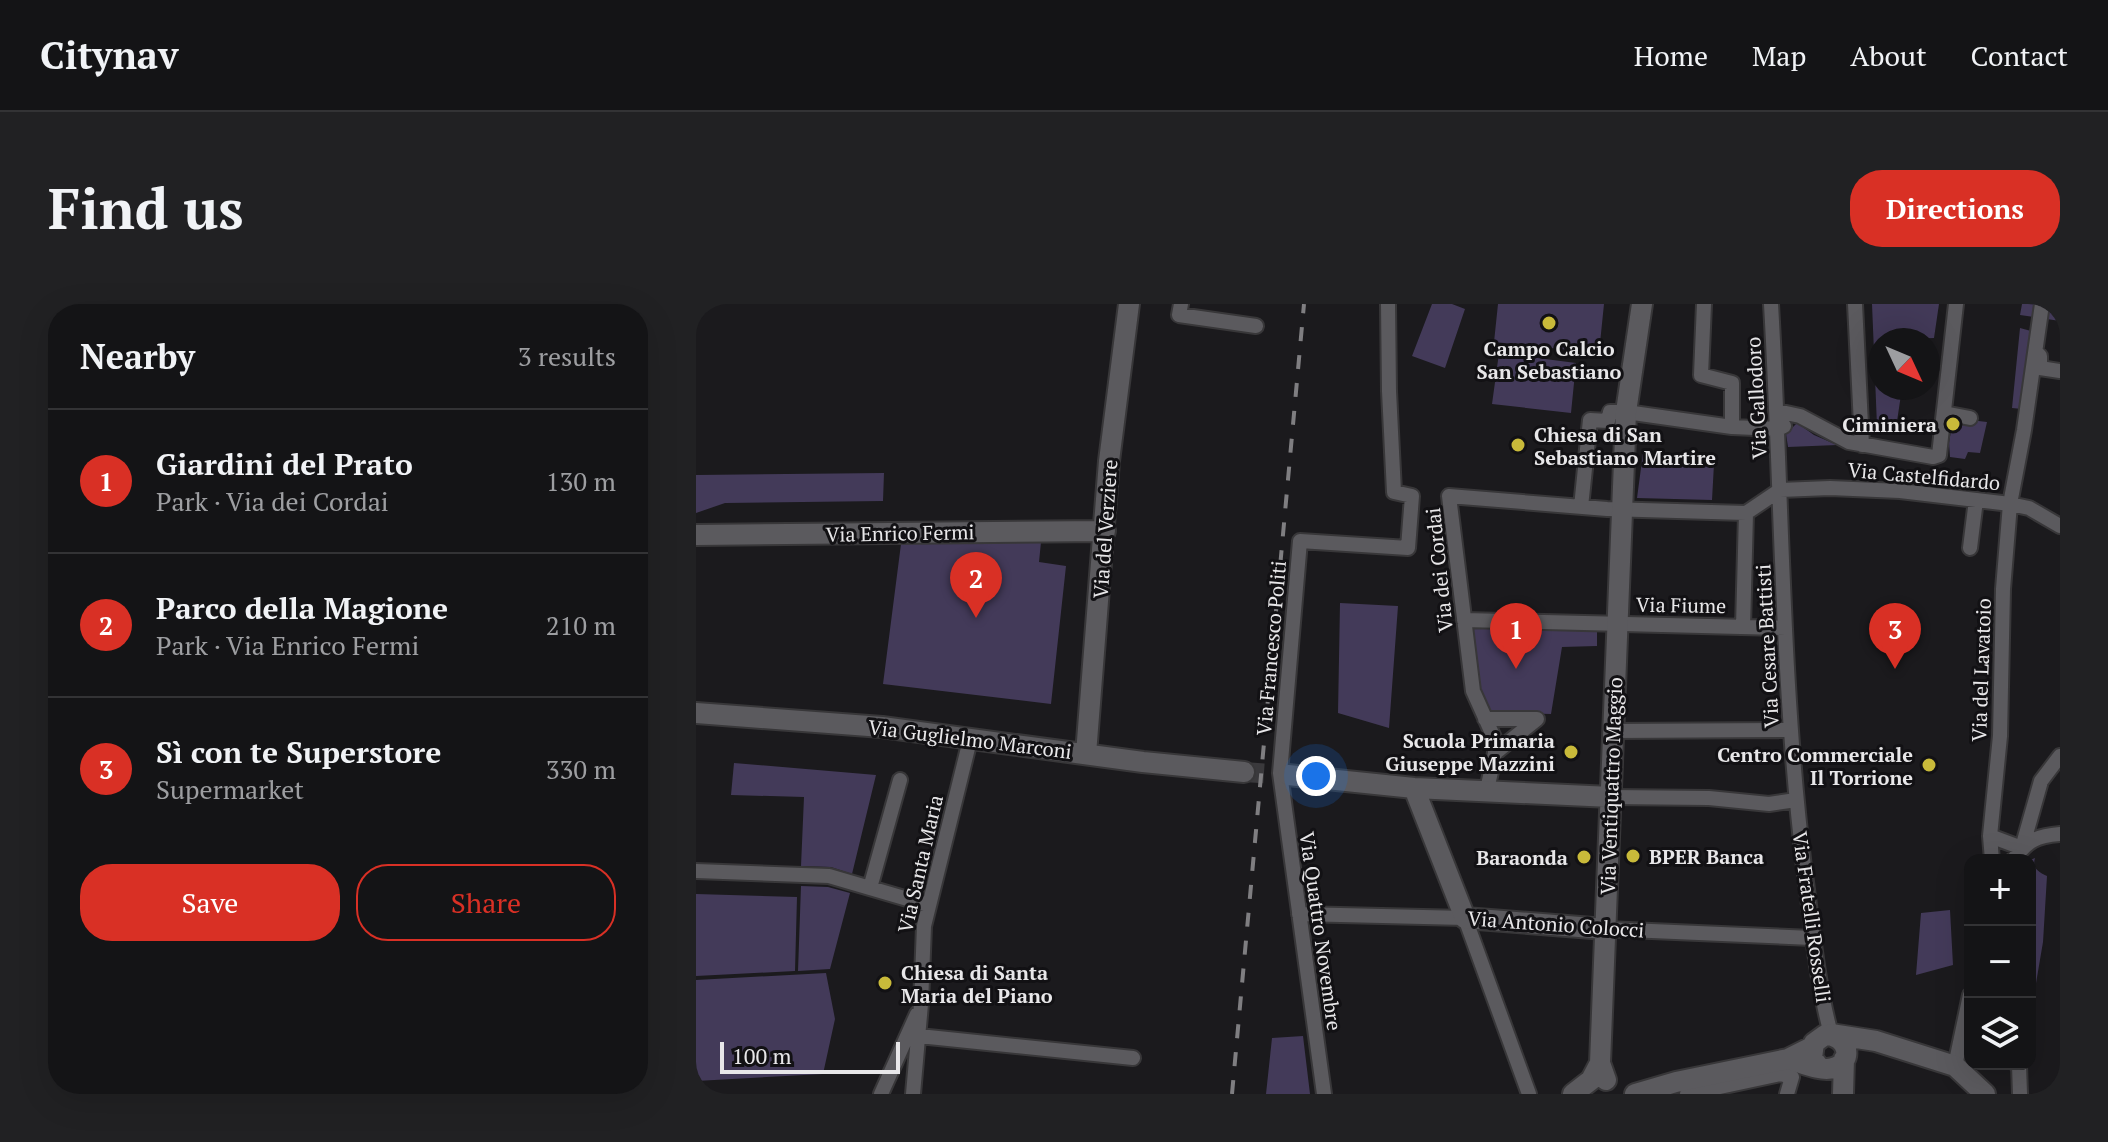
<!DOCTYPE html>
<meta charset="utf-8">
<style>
:root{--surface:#141416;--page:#212123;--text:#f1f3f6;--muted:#9d9ea1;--line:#333335;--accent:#d93025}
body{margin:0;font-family:"PT Serif",serif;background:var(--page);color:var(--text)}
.controls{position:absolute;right:24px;bottom:24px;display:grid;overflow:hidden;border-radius:16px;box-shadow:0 8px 32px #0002}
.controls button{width:72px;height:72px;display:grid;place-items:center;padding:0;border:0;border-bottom:2px solid var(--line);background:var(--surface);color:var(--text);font:40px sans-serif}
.compass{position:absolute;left:1172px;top:24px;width:72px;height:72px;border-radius:50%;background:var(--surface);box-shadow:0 8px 32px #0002;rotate:134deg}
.scale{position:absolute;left:24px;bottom:20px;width:180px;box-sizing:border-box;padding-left:8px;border:4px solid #e8e7e9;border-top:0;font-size:22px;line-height:28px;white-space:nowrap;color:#e8e7e9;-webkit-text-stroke:6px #121114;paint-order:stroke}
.you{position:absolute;left:620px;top:472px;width:28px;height:28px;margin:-20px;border:6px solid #fff;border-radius:50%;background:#1a73e8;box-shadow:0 0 0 12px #1a73e833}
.badge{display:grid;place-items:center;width:52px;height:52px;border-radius:50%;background:var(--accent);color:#fff;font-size:26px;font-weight:700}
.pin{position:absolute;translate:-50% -66px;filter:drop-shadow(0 2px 4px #0008)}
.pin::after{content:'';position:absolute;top:42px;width:28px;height:24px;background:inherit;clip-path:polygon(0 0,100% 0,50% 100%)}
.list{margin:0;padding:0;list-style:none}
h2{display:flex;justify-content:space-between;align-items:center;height:104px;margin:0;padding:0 32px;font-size:34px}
h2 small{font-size:26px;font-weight:400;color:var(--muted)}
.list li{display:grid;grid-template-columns:52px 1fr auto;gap:24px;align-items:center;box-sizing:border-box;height:144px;padding:0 32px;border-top:2px solid var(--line)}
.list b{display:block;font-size:30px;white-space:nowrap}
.list p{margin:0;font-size:26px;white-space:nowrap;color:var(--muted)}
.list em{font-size:26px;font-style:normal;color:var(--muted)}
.actions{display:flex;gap:16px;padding:24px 32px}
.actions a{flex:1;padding:18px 0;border:2px solid var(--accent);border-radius:32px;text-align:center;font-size:28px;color:var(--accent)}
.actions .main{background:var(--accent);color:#fff}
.icon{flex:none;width:44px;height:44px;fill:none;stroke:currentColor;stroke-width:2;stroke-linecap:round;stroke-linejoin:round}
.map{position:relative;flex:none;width:1364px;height:790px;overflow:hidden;border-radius:32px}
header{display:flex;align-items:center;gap:48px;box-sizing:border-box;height:112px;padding:0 40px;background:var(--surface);border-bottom:2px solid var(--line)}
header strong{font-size:38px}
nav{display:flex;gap:44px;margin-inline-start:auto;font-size:28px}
.intro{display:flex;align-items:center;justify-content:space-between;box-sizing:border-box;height:192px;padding:0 48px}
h1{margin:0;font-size:56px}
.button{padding:20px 36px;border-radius:32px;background:var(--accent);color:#fff;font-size:28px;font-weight:700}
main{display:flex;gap:48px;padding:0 48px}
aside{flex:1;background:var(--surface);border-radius:32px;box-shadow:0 8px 32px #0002}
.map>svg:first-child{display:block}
</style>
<header>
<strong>Citynav</strong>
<nav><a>Home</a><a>Map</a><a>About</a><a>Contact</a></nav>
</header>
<div class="intro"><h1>Find us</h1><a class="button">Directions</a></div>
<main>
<aside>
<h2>Nearby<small>3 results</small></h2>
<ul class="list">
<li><span class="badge">1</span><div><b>Giardini del Prato</b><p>Park · Via dei Cordai</p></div><em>130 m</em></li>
<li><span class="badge">2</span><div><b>Parco della Magione</b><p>Park · Via Enrico Fermi</p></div><em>210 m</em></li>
<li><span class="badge">3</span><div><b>Sì con te Superstore</b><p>Supermarket</p></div><em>330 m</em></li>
</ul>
<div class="actions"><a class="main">Save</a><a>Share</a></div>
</aside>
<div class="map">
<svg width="1364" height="790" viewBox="0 0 1364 790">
<rect width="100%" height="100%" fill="#1b1a1d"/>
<path fill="#433a59" d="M736,0H756L769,5L749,64L716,52Z
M802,0H908L903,49L798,38Z
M1176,0H1243L1238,34L1184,36V84H1206L1200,124L1181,122Z
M1326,0H1364V17L1324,11Z
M1324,24L1335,27L1326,105L1316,104Z
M803,49L880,59L875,109L796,100Z
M1257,114L1291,118L1284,149L1272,148L1269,155L1254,153L1253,139Z
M1101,119L1118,131L1141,141L1092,143L1090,130Z
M947,149L1018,160L1016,196L941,194Z
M188,169L187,197L29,199L0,209V171Z
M345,238L343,258L370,262L355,400L187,380L205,240Z
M644,299L702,302L693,424L642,409Z
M773,321L901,323V342L866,343L855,410L790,408L780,386Z
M38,459L180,471L156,570L135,563L105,562L108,493L35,491Z
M1339,554C1336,564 1342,568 1351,572L1347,638L1338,691L1334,692V556Z
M105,582L132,583L154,589L134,665L102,667Z
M0,590L101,593L99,667L0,672Z
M1254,606L1257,661L1220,671L1225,609Z
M130,669L139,715L127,770L0,777V676Z
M607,732L614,790H570L576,734Z"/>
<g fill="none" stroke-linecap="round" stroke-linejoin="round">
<path stroke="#3a393c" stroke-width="20" stroke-dasharray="20 10" stroke-linecap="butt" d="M548,468L592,471"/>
<g stroke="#383739" stroke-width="18">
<path id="street" d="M485,0L483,11L560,22
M1008,0L1005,71L1036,79V123L1082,125L1088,122
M1075,0C1086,188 1085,376 1108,563C1116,619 1120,675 1135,730
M1159,0L1166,141
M1342,50L1344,52V64L1364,67
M1081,107L1104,112L1153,138L1237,153L1243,151L1260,0
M1248,109L1274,114
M1084,186L1134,184L1204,187L1314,200L1333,204L1364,222
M885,203L894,116L912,117L914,108H930L1036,123
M1274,244L1280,196
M768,316L1089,324
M1047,323L1050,209
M789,415H841L799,449
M917,427L1095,426
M791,486L799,449V436L777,387L753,192L911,205L1050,209L1084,186
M915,493L1013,494L1073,500L1100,496
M1294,532L1326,544L1345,477L1364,452
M1296,556L1294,532L1304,432L1307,285L1314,200L1328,126L1346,0
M1317,556C1332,536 1340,532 1364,530
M0,567L133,572L232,601
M174,584L204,476
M603,610L769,614L833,790
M909,625L1116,634
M223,732L437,754
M1320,760L1323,761L1324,790
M1259,762L1274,691
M1084,770L1096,773L1091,790
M185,790L221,710
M217,790L225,700L228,622L274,436
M628,790L584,469L604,237L712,244L716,192L698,188L693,87L692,0
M991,790L1084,770L1085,756"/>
</g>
<g stroke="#383739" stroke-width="24">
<path id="secondary" d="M0,231L409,227
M0,409L186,423L447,458L548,468
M390,450L413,157L433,0
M592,471L718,484L915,493
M718,484L769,614L909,625
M1135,730L1180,737L1259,762L1289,790
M1092,755C1104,758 1125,768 1137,764C1159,758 1152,731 1129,731L1118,739L1116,754L1123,763
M910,776L904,759L930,108L946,0
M877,790L895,776L904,759
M939,790L980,778L1092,755L1116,743
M1147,790L1148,755"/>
</g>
<use href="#street" stroke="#5b5a5e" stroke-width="14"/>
<use href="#secondary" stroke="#5b5a5e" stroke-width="20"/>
<path stroke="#7f7e81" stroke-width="4" stroke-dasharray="14 14" stroke-linecap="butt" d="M536,790L608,0"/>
</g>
<g fill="#c9ba3a" stroke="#121114" stroke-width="3">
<circle cx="853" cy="19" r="8"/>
<circle cx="1257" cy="120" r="8"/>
<circle cx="822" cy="141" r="8"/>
<circle cx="875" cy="448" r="8"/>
<circle cx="1233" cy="461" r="8"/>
<circle cx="937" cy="552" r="8"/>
<circle cx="888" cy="553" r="8"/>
<circle cx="189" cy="679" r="8"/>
</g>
<g text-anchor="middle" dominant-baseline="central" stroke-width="6" stroke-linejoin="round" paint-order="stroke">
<g font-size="20" font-weight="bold" fill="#e8e7e9" stroke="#121114" text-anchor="end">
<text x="853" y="44" text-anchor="middle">Campo Calcio<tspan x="853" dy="23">San Sebastiano</tspan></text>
<text x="1241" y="120">Ciminiera</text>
<text x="838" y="130" text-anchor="start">Chiesa di San<tspan x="838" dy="23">Sebastiano Martire</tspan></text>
<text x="859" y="436">Scuola Primaria<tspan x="859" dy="23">Giuseppe Mazzini</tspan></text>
<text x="1217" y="450">Centro Commerciale<tspan x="1217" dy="23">Il Torrione</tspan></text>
<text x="953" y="552" text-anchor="start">BPER Banca</text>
<text x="872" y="553">Baraonda</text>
<text x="205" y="668" text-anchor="start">Chiesa di Santa<tspan x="205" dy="23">Maria del Piano</tspan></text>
</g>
<g font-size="20" fill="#e8e7e9" stroke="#121114">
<text transform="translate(1060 94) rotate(-93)">Via Gallodoro</text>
<text transform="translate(1228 172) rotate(5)">Via Castelfidardo</text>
<text transform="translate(409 225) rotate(-86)">Via del Verziere</text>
<text transform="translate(204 229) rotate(-1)">Via Enrico Fermi</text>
<text transform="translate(743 266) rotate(-96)">Via dei Cordai</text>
<text transform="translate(985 301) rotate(1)">Via Fiume</text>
<text transform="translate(1071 342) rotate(-93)">Via Cesare Battisti</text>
<text transform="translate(575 344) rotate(-85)">Via Francesco Politi</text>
<text transform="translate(1285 366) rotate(-88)">Via del Lavatoio</text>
<text transform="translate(274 435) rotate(7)">Via Guglielmo Marconi</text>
<text transform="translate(915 482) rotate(-88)">Via Ventiquattro Maggio</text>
<text transform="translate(224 560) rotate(-77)">Via Santa Maria</text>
<text transform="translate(1116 613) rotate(82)">Via Fratelli Rosselli</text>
<text transform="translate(860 620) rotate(4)">Via Antonio Colocci</text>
<text transform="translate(625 627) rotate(82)">Via Quattro Novembre</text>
</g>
</g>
</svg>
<div class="controls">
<button>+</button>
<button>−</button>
<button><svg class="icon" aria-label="layers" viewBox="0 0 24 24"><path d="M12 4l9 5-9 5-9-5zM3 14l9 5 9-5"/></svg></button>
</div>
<svg class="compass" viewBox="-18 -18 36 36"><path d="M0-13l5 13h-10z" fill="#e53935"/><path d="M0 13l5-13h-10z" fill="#9d9ea1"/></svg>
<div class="scale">100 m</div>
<div class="you"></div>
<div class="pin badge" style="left:820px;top:365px">1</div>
<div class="pin badge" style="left:280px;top:314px">2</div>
<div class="pin badge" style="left:1199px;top:365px">3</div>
</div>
</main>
